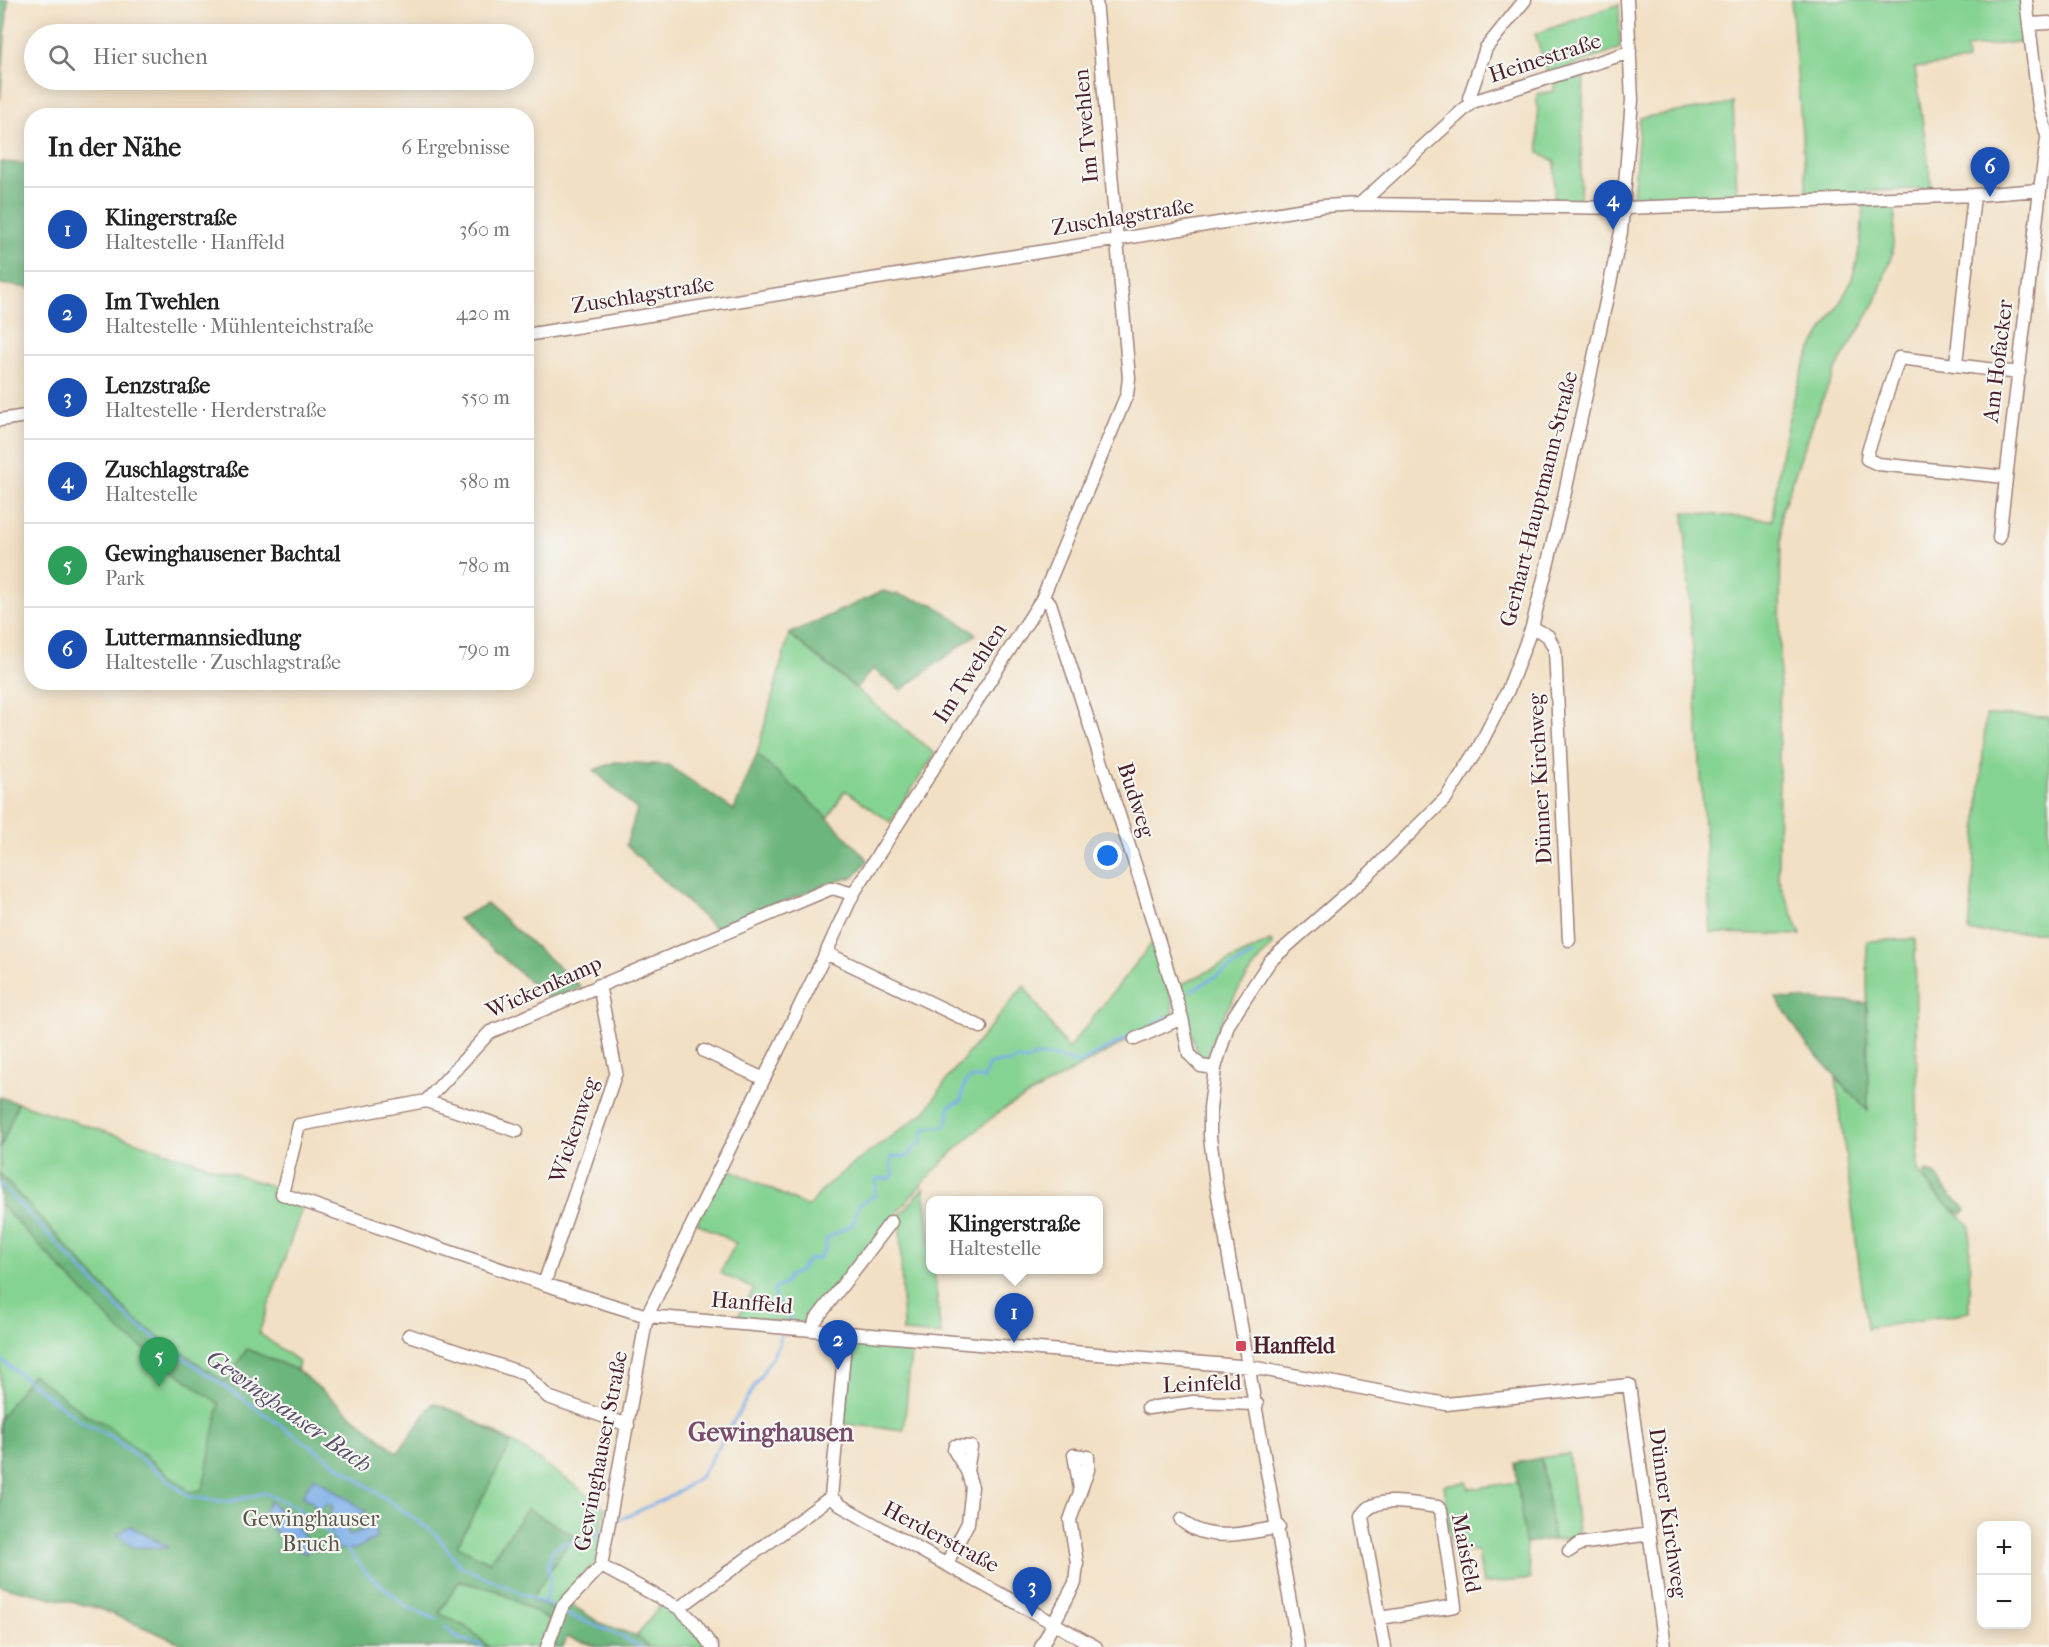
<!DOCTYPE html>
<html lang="de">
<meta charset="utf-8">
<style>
:root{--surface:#fff;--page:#f2f2f2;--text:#222;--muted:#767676;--line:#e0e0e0;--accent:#d1495b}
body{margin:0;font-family:"IM FELL French Canon",serif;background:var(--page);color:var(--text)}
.controls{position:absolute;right:18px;bottom:18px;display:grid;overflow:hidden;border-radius:12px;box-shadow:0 3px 15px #0003}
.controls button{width:54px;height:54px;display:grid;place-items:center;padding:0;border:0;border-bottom:2px solid var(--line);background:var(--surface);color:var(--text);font:30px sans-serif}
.you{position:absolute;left:1108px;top:856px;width:21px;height:21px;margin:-15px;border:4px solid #fff;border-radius:50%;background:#1a73e8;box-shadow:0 0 0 9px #1a73e833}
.badge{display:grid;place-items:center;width:39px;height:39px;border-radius:50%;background:var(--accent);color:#fff;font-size:20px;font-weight:700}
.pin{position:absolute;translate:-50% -50px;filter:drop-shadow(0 2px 3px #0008)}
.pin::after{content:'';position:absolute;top:32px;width:21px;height:18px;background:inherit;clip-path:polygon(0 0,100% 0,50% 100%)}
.popup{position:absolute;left:926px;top:1196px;width:177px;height:78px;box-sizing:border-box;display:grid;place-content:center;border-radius:12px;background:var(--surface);filter:drop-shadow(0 2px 4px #0005);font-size:20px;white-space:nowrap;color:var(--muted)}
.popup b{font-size:22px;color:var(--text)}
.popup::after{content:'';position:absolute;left:50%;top:100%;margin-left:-12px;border:12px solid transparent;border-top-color:var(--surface)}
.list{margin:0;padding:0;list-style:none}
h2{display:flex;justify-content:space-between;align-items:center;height:78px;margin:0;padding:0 24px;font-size:26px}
h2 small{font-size:20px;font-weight:400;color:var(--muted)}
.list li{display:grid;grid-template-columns:39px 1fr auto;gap:18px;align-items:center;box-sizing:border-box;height:84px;padding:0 24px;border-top:2px solid var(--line)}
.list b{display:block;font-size:22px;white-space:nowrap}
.list p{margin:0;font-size:20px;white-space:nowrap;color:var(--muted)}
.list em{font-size:20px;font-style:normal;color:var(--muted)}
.icon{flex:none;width:33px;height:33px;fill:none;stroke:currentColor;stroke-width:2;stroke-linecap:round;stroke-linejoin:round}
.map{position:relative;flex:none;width:2049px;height:1647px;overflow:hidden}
.search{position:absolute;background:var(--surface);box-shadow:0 3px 15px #0003;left:24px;top:24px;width:510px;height:66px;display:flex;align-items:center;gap:15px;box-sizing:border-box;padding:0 21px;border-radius:33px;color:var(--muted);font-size:22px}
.panel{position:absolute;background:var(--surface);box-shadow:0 3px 15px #0003;left:24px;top:108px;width:510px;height:582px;border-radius:24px}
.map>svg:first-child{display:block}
</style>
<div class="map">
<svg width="2049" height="1647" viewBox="0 0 2049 1647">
<rect width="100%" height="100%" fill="#f6f6f2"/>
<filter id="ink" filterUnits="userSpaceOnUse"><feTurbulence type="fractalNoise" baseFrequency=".0167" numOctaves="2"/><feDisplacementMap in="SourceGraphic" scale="12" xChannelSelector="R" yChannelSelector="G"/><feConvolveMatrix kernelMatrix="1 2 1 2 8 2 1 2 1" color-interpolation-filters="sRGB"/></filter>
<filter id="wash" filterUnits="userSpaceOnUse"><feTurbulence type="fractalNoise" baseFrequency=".008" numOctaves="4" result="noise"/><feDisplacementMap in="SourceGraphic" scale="24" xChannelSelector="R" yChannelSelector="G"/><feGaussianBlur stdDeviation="1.35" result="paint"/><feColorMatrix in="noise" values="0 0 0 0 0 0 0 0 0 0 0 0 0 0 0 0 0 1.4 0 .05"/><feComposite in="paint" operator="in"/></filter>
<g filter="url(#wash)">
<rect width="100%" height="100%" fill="#f2e0c4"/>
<path fill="#85d392" stroke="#68795e" stroke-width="1.5" d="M1791,0H2022L2026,41L1966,48L1967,61L1915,68L1932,188L1807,195Z
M1619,4L1620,48L1548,75L1535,34Z
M1584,70L1580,202H1554L1555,162L1539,153L1537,94L1554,91V79Z
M1733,103L1737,194L1639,202L1633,198L1640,118Z
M1896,203L1892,254L1876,301L1837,367L1818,409L1781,513L1778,878L1801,935L1711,933L1684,512L1772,520C1778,472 1785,422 1801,375C1811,342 1834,317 1849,286C1860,261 1862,231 1863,205Z
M789,634L935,754L890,822L845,790L828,818L757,754Z
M1986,715L2049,717V932H1969Z
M1915,939L1918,1171L1935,1194L1970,1225L1969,1312L1867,1329L1836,1078L1868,1111L1867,941Z
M1270,941L1273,944C1243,978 1220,1014 1207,1058L1198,1056L1178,986Z
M1153,942L1172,1000L1173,1015L1002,1110C925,1168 868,1249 807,1323L737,1318L754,1289L720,1273L736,1243L697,1223L725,1167L808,1207L827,1185L856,1162L926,1111L950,1075L1024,986L1068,1049Z
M0,1102L16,1107L18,1103L277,1188L276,1195L303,1205L259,1333L299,1362L297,1370L398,1453L433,1403C496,1426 552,1468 605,1508L597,1560L554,1610L531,1599L546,1573L489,1562L457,1546L475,1511L383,1647H190L98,1608L0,1586Z
M924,1188L930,1237V1270H934L941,1335L903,1332L900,1223L894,1222Z
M858,1340L912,1341L904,1430L844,1424L852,1344Z
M1569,1454L1579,1538L1554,1540L1541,1458Z
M1467,1482L1469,1489L1517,1482L1531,1579L1483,1584L1478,1551L1452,1550L1444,1485Z
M459,1581L498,1591L550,1620L541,1647H489L470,1629L439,1613Z
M662,1604L682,1615L708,1647H649L636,1636Z"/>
<path fill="#6cb57c" stroke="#5b6a54" stroke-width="1.5" d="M0,0H8L0,100Z
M0,162L31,164V288L0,284Z
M883,591L933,604L976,634L901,690L873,669L856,688L789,634Z
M757,754L828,818L868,860L854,877L826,884L717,930L626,845L637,810L594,770L615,762L668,765L734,810Z
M487,904L581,987L551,1000L458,919Z
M1776,998L1867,1003L1868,1111L1807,1045Z
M0,1097L18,1103L0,1150Z
M1925,1171C1941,1173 1939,1183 1948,1193C1954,1200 1961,1202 1966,1210L1962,1214C1946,1207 1934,1191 1924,1177Z
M0,1174L134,1319L225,1382L247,1349L297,1370L398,1453L433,1403L462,1414L511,1444L457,1546L489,1562L527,1509L574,1535L531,1599L554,1610L550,1620L498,1591L459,1581L439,1613L470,1629L489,1647H190L98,1608L0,1586V1418L32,1374L87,1415L107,1425L190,1492L203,1489L219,1404L121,1332L0,1204Z
M1541,1458L1554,1540L1525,1543L1515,1463Z
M570,1604L600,1623L639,1637L649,1647H599L567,1637L563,1647H552Z"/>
<path fill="#7caee8" stroke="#63668a" stroke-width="1.5" d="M314,1477L366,1511L346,1525L349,1535L375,1526L376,1538L356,1549H338C330,1534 326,1521 333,1506L327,1503L319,1512L311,1501L302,1496Z
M270,1501L304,1535L307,1554C287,1546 276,1533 263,1516Z
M130,1526L169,1548L133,1547L118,1535Z"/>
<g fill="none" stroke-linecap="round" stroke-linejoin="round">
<path stroke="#7caee8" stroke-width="3" d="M1192,990L1253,955
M1152,1025L1169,1016
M0,1184L130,1320L436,1534L460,1566L555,1608
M791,1322L783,1306L776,1302L774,1289L785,1284L789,1276L799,1272L808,1260L819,1258L826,1248V1239L853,1224L859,1204L875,1196L876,1181L880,1178L890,1179L894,1174L890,1165L893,1156L907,1157L914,1148L922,1143L923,1131L931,1127H944L948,1121L949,1106L961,1101L965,1082L972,1078H984L988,1065L1000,1062L1010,1063L1016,1059L1027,1061L1035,1056H1052L1080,1063L1132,1035
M0,1359L79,1420L112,1437L190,1497L228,1502L264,1493L296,1507L333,1537
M617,1521L675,1494L701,1476L779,1345L781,1331
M345,1547L368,1574L407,1607L436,1619
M544,1604L551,1580L548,1566L552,1551L563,1543L590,1541L602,1529
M564,1613L619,1635L641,1647
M445,1627L459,1639L479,1644L482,1647"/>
</g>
</g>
<g filter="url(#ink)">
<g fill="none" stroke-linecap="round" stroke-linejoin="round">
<g stroke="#9e8078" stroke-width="15">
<path id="minor" d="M2026,0L2039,107L2049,143
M2029,24L2049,23
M1472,102L1469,98L1486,48L1525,0
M1360,204L1472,102L1630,52
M526,335L1323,206L1360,204L1625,208L1974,195L2040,190L2047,139
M1956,364L1974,195
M0,420L32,415
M2005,477L1878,464L1867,459L1868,451L1899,358L2019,373
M1999,538L2040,190
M1042,599L1050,603L1143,889L1182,1018L1189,1054L1201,1066L1215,1068
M1532,627L1548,636L1555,650L1569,940
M853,894L832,888L490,1032L426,1101L299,1125L282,1194L544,1284L647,1316L1251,1367L1446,1404L1629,1385L1665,1647
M826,953L981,1027
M1135,1039L1182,1018
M704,1051L764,1079
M426,1101L517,1131
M544,1284L616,1072L599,985
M813,1329L815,1321L891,1222
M409,1335L525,1374L548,1397L628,1425
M1148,1408L1193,1402L1257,1404
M831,1497L840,1505C925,1554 1011,1599 1096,1647
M1181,1520C1207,1544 1247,1533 1279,1527
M1569,1551L1579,1544L1650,1534
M947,1563L968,1523L972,1487L967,1471L971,1447L955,1446L954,1450L967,1471
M601,1566L679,1608L694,1622L712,1647
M679,1608L831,1497L846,1332
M1380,1618L1455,1606L1441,1511L1438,1507C1417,1505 1373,1492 1362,1517L1385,1647
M547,1647L562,1607L601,1566L647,1316L826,953L853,894L1042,599L1127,394L1129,378L1096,0
M1041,1647L1075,1583L1077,1563L1070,1520L1088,1470V1457L1074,1455L1080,1489
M1298,1647L1216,1184L1210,1137V1108L1215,1068L1228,1025L1270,961L1370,873L1446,798L1478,749L1508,690L1532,627L1564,497L1621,232L1632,100L1627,0"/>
</g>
<use href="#minor" stroke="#fff" stroke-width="12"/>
</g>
</g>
<rect fill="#d1495b" stroke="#f6f6f2" stroke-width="2" x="1235" y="1340" width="12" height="12" rx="3"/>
<g text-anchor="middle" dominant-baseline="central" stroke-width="4.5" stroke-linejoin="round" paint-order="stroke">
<g font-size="22" fill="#4a1f2b" stroke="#f6f6f2">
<text transform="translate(1545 58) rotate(-18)">Heinestraße</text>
<text transform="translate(1086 126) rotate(-95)">Im Twehlen</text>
<text transform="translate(1123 217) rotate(-9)">Zuschlagstraße</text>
<text transform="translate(643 295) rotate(-9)">Zuschlagstraße</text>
<text transform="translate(1998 361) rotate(-83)">Am Hofacker</text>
<text transform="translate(1539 499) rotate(-76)">Gerhart-Hauptmann-Straße</text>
<text transform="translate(970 673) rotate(-57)">Im Twehlen</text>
<text transform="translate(1540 779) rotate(-93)">Dünner Kirchweg</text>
<text transform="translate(1136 800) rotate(72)">Budweg</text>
<text transform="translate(544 987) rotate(-24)">Wickenkamp</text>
<text transform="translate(574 1130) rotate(-71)">Wickenweg</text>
<text transform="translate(752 1303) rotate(5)">Hanffeld</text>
<text transform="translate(1202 1384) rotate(-2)">Leinfeld</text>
<text transform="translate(601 1451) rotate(-79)">Gewinghauser Straße</text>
<text transform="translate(1668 1513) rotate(82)">Dünner Kirchweg</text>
<text transform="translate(941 1537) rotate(28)">Herderstraße</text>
<text transform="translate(1466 1553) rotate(79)">Maisfeld</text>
</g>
<g font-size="22" font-weight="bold" fill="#4a1f2b" stroke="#f6f6f2" text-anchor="start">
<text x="1253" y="1346">Hanffeld</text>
</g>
<g font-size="22" fill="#5c554a" stroke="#f6f6f2">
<text x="311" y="1519">Gewinghauser<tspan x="311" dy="25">Bruch</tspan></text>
</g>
<g font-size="24" font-style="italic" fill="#5c516d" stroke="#f6f6f2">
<text transform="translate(289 1411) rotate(35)">Gewinghauser Bach</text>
</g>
<g font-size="26" font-weight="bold" fill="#794c6b" stroke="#f6f6f2">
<text x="771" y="1432">Gewinghausen</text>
</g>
</g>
</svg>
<div class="controls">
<button>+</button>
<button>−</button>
</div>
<div class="you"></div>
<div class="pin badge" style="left:1014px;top:1343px;background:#1a4fb4">1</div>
<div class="popup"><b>Klingerstraße</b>Haltestelle</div>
<div class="pin badge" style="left:838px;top:1370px;background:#1a4fb4">2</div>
<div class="pin badge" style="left:1032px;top:1617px;background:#1a4fb4">3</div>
<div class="pin badge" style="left:1613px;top:230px;background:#1a4fb4">4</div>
<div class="pin badge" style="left:159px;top:1387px;background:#2e9e5b">5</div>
<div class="pin badge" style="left:1990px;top:197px;background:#1a4fb4">6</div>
<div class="search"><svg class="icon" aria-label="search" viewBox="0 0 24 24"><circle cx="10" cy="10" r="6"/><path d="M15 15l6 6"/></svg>Hier suchen</div>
<section class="panel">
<h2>In der Nähe<small>6 Ergebnisse</small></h2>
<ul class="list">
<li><span class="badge" style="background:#1a4fb4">1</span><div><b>Klingerstraße</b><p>Haltestelle · Hanffeld</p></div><em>360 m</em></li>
<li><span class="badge" style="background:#1a4fb4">2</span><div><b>Im Twehlen</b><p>Haltestelle · Mühlenteichstraße</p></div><em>420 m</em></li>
<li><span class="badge" style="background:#1a4fb4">3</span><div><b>Lenzstraße</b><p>Haltestelle · Herderstraße</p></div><em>550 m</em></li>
<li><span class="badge" style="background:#1a4fb4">4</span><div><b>Zuschlagstraße</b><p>Haltestelle</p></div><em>580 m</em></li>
<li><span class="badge" style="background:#2e9e5b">5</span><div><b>Gewinghausener Bachtal</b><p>Park</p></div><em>780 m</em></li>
<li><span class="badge" style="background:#1a4fb4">6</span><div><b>Luttermannsiedlung</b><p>Haltestelle · Zuschlagstraße</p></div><em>790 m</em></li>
</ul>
</section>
</div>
